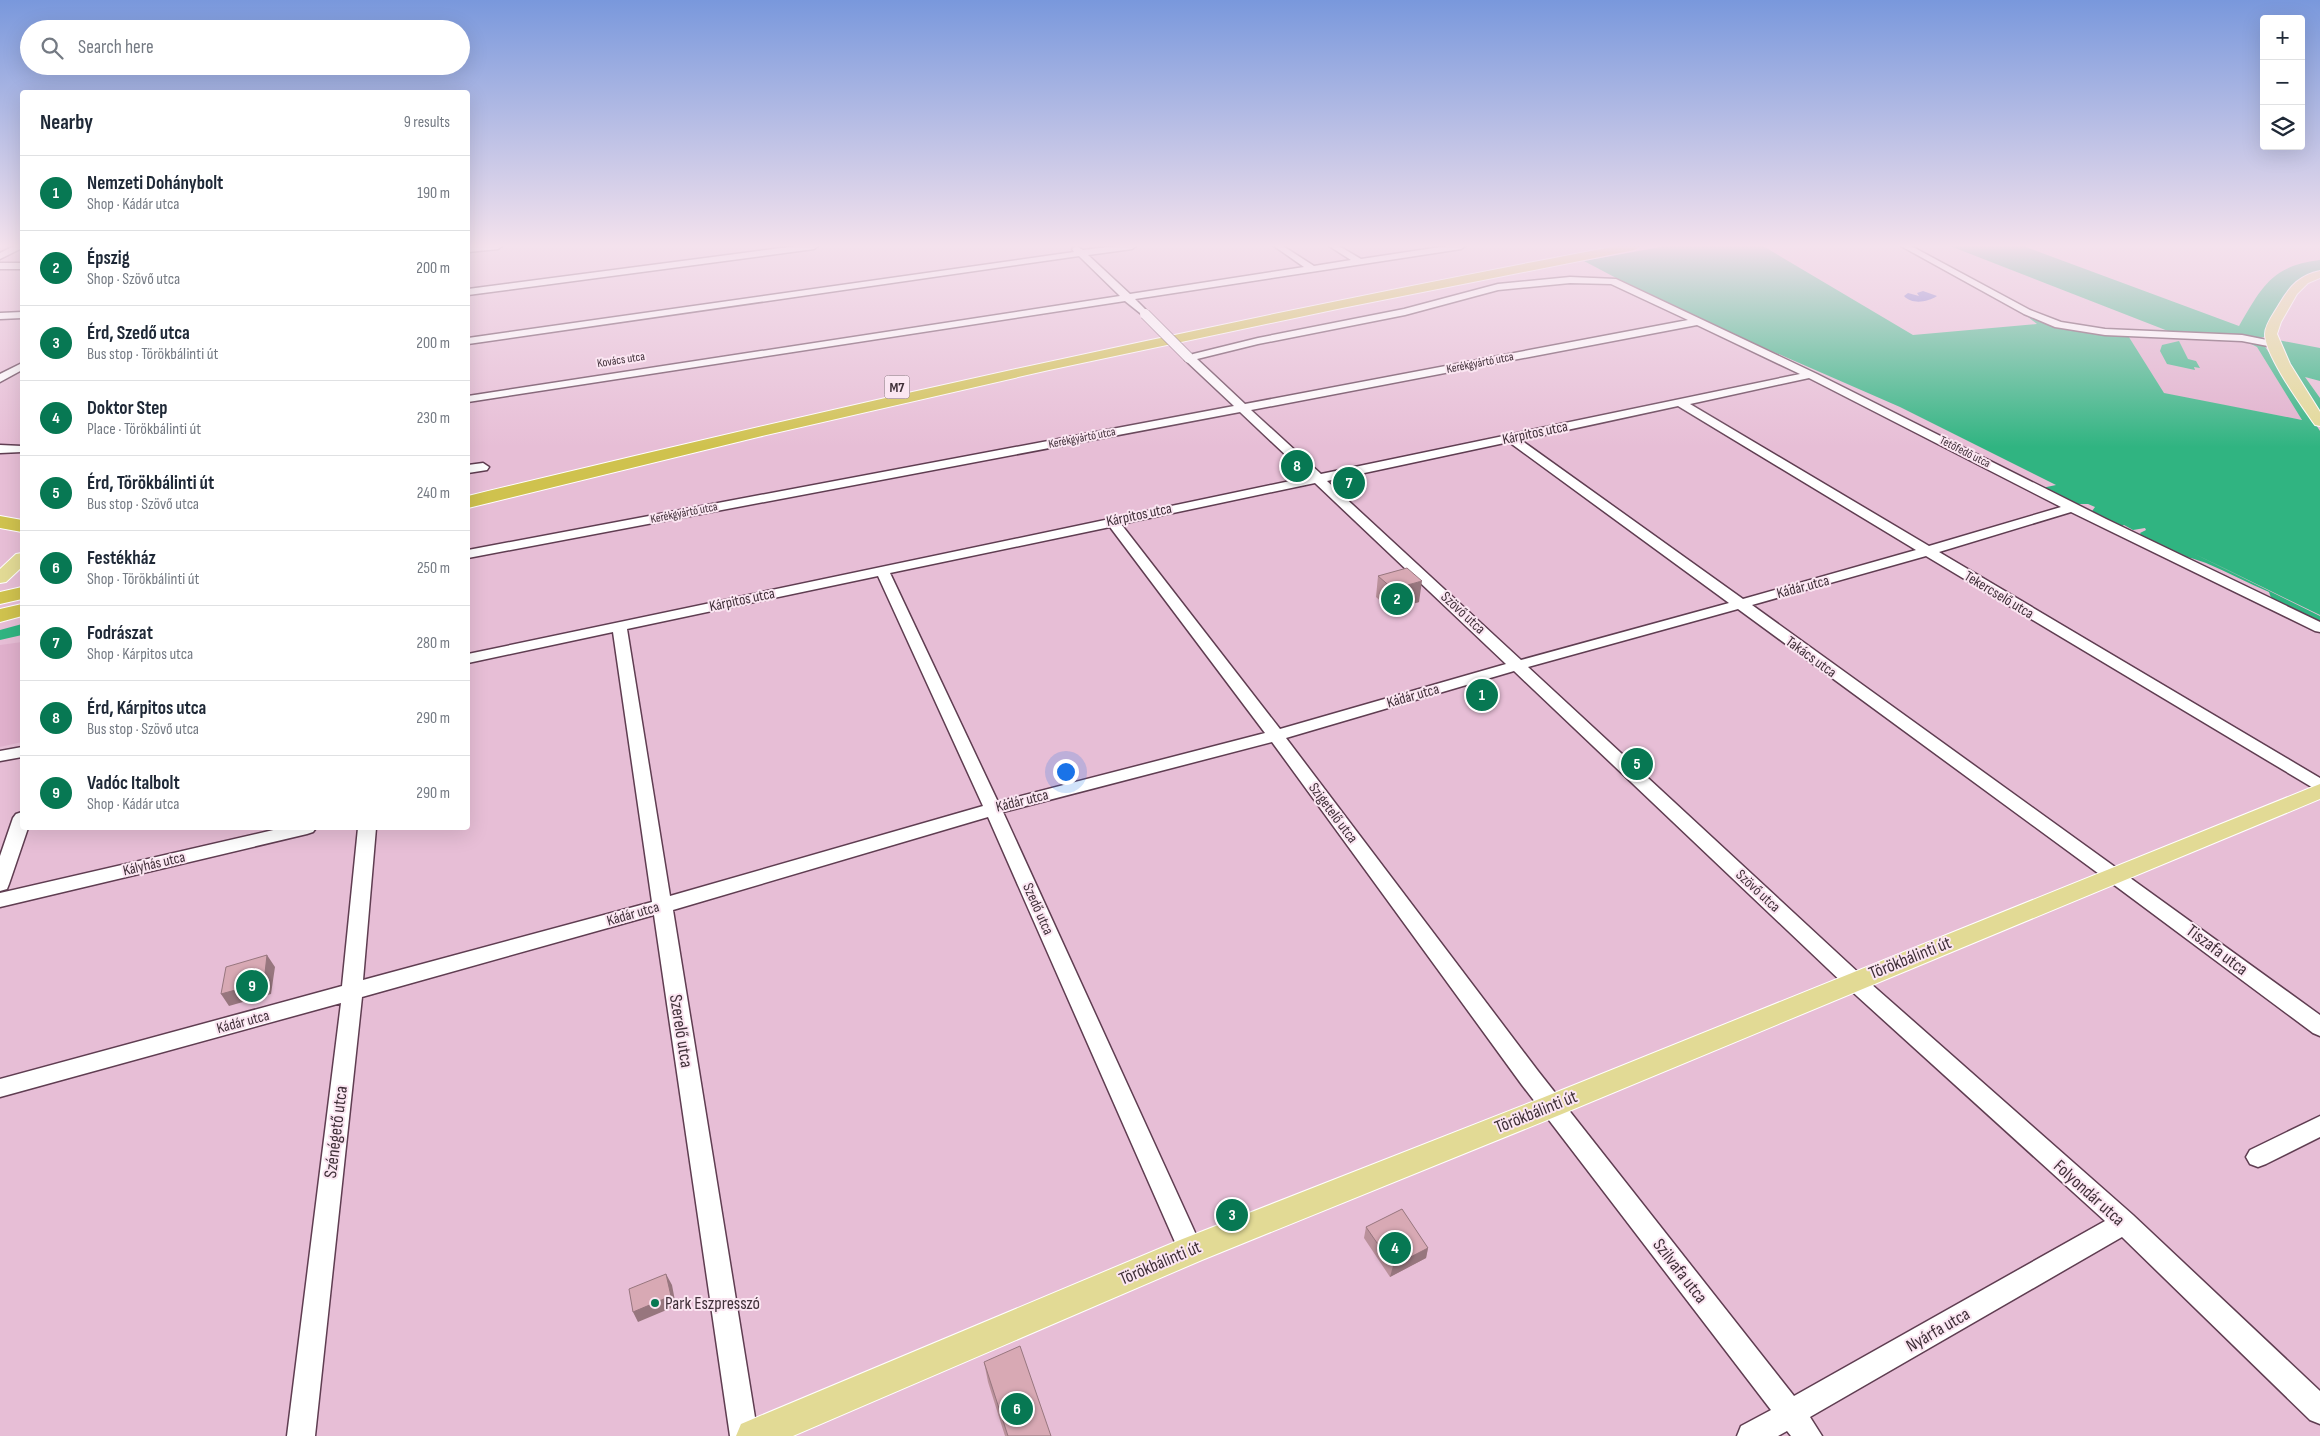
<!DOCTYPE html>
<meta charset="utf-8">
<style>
:root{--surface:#fff;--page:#f6f6f7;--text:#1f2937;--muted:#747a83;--line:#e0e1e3;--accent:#077853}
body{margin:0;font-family:"Sofia Sans Condensed",sans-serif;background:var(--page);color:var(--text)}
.controls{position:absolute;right:15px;top:15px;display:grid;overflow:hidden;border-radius:5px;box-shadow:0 5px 20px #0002}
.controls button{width:45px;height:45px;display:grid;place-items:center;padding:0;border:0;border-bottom:1px solid var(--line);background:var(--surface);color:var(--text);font:25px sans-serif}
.you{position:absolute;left:1065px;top:771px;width:18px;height:18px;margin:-12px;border:4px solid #fff;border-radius:50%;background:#1a73e8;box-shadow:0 0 0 8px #1a73e833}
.badge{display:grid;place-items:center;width:32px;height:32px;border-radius:50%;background:var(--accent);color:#fff;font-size:16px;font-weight:700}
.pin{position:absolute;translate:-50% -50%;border:2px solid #fff;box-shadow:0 1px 5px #0006}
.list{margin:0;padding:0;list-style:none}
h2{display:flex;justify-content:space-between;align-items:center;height:65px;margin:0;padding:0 20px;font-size:21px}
h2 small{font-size:16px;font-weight:400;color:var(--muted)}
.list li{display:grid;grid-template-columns:32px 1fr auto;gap:15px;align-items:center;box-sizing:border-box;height:75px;padding:0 20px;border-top:1px solid var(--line)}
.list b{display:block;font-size:19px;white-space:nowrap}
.list p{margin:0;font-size:16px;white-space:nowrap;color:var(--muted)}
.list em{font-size:16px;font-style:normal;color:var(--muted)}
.icon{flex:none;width:28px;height:28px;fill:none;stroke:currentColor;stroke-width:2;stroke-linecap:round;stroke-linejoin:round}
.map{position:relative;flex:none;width:2320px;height:1436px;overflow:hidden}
.search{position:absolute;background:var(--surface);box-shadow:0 5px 20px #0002;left:20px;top:20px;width:450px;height:55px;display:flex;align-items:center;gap:12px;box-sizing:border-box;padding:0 18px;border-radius:28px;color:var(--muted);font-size:19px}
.panel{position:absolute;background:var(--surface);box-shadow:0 5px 20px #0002;left:20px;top:90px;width:450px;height:740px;border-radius:5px}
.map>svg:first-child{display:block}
</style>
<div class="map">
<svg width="2320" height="1436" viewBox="0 0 2320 1436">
<rect width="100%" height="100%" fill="#e7bed6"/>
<path fill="#e0b0cc" d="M2127,334L2238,340L2257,347L2302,420L2164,394Z
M22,642V742L0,747V645Z"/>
<path fill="#30b481" d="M1666,246H1763L1913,335L2037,324L2028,317L2127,334L2164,393L2302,420L2257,347L2251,344L2264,345L2320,431V615L2193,553L2320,616V622C2304,616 2274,611 2269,592C2248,583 2227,572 2206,563C2189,556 2148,550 2140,533L2146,530L2145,528L2133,530L2124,525L2118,528L2090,514L2095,507L2088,504H2076L2042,488L2056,485L1900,407L1673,308L1584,261Z
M1950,246H2023L2239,326C2262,287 2271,266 2320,260V272C2283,280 2279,307 2264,337L2260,338L2093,330L2068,326L2045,318L2086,328L2168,331Z
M2278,340L2320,348V381L2305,377L2320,398V414L2284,358Z
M2179,341L2188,359L2196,361L2200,368L2194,367L2195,370L2167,364L2160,351L2162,345Z
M22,624V635L0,640V630Z"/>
<path fill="#726fc9" d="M1923,291L1937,296C1928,302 1912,305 1904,296L1908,293L1919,296L1917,293Z"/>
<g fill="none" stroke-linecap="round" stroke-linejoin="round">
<g stroke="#5f3d51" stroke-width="3">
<path id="minor" d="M14,246H22V248L0,259V253Z
M468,246H502L498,249L468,252Z
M797,246H818L814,249L468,295V289Z
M1076,246L1083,250L1117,246H1136L1132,249L1088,255L1130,294L1304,267L1274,246H1283L1314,266L1351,260L1329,246H1339L1361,259L1447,246H1465L1461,249L1135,299L1150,314L1145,317L1125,301L468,402V396L1120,296L1079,256L468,344V338L1074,252L1072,249Z
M1901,246H1911L2030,310L2061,322L2105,329L2242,335L2277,342L2278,344L2273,347L2242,341L2105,335L2055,327L2024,314Z
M0,263H22V269H0Z
M1570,277L1616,279L1817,374L2106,519L2320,622V632L2315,631L2071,512L1939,552L2320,778V792L1926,556L1752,605L2320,1015V1036L2313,1033L2121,890L1738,609L1528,667L1861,975L2133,1215L2320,1391V1424L2310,1420L2122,1237L1810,1417L1822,1436H1791L1787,1431L1778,1436H1737L1741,1426L1771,1410L1522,1085L1272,742L1003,812L1203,1250L1200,1258L1191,1262L1182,1258L988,817L673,910L758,1436H730L654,915L362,997L315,1436H287L341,1003L0,1097V1079L342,986L358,828H376L363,980L652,902L613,632L468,663V654L1309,477L1240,412L468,558V550L1234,406L1185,360V356L1258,338L1404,309L1498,284ZM1570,283L1611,284L1688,320L1245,404L1197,359L1258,344L1405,315L1498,290ZM1697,325L1800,374L1321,474L1251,410ZM1809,378L2061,507L1929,546L1690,404ZM1678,406L1916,550L1743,599L1521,440ZM1509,442L1729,603L1521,660L1327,481ZM1315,483L1506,664L1280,729L1121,524ZM1110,527L1265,733L998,802L890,573ZM878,576L983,806L670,896L627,629ZM1514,671L1847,987L2105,1221L1794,1396L1538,1071L1286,738Z
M22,312V318L0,319V313Z
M22,363V370L0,382V374Z
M0,445L22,446V452L0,453Z
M483,463L489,467L487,470L468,473V465Z
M22,747V757L0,761V751Z
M22,812V828H28L9,884L7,889L0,891V856L13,818L16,814Z
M282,828H316L313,832L307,834L0,907V893Z
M2320,1116V1137L2266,1164L2258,1167L2250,1164L2246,1157L2250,1150Z"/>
</g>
<g stroke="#fff" stroke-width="2">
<path id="major" d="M2320,271V278L2308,283L2297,294L2281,322L2277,334L2290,364L2320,412V426L2315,425C2302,406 2265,356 2265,334C2265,324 2275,312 2280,303C2290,286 2300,275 2320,271Z
M22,553V567L6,582L0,583V569L16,554Z
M2320,784V799L1562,1114L1202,1260L793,1436H736L741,1424L1180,1240L1542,1098Z"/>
</g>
<g stroke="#fff" stroke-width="2">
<path id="highway" d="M1617,246H1641L1635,250L1342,308L1049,370L758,437L468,508V496C849,403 1232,319 1617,246Z
M0,516L22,520V532L0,528Z
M22,587V599L0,604V592Z
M22,604V616L0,622V609Z"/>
</g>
<use href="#minor" fill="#fff" fill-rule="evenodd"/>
<use href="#major" fill="#e2da95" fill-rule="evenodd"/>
<use href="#highway" fill="#cfc24e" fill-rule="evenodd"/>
<g stroke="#5f3d51" stroke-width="11" stroke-linecap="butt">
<path id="minor-bridge" d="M1145,314L1189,358"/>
</g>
<use href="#minor-bridge" stroke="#fff" stroke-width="10"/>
</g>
<path fill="#ba919b" d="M1378,576L1419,602L1391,610L1376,597Z
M1366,1227L1428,1248L1426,1258L1390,1277L1364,1238Z
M984,1362L1051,1436H1005L988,1382Z"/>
<path fill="#97767e" d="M1422,581L1419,602L1391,610L1393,589Z
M267,955L275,967L271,994L229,1006L221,994Z
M1428,1248L1426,1258L1390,1277L1393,1266Z
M666,1274L672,1285L676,1306L638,1322L633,1312Z"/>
<path fill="#d8a9b4" stroke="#97767e" d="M1407,568L1422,581L1393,589L1378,576Z
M267,955L264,982L221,994L226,967Z
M1402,1209L1428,1248L1393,1266L1366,1227Z
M666,1274L671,1296L633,1312L629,1289Z
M1020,1346L1051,1436H1008L984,1362Z"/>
<linearGradient id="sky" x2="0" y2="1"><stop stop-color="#7998dc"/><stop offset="0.55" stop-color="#f4e2ed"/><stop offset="1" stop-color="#f4e2ed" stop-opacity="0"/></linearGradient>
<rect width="2320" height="447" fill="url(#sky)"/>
<circle fill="#077853" stroke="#fbe6f2" stroke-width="2" cx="655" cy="1303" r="5"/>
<g text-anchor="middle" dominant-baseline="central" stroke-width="4" stroke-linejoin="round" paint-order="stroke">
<g font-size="12" fill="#403039" stroke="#fbe6f2">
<text transform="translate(621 360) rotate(-9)">Kovács utca</text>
<text transform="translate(1480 363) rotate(-11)">Kerékgyártó utca</text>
<text transform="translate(1082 438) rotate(-11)">Kerékgyártó utca</text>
<text transform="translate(1965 452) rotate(27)">Tetőfedő utca</text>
<text transform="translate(684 513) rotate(-11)">Kerékgyártó utca</text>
</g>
<rect fill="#fbe6f2" stroke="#786770" stroke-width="1" x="884.5" y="375.5" width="25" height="23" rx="4"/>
<g font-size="14" font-weight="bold" fill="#403039">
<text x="897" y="387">M7</text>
</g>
<g font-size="15" fill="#403039" stroke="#fbe6f2">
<text transform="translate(1535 433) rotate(-12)">Kárpitos utca</text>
<text transform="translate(1139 515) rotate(-12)">Kárpitos utca</text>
<text transform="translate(1803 587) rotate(-15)">Kádár utca</text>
<text transform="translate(1999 595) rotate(31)">Tekercselő utca</text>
<text transform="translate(742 600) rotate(-12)">Kárpitos utca</text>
<text transform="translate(1463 613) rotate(43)">Szövő utca</text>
<text transform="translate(1811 657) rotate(36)">Takács utca</text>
<text transform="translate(1413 696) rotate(-16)">Kádár utca</text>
<text transform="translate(1022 801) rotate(-14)">Kádár utca</text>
<text transform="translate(1333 813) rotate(53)">Szigetelő utca</text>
<text transform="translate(154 864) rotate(-13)">Kályhás utca</text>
<text transform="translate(1758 891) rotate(43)">Szövő utca</text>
<text transform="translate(1038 909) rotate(66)">Szedő utca</text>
<text transform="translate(633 914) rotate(-16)">Kádár utca</text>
<text transform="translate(243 1022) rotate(-15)">Kádár utca</text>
</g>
<g font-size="18" fill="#403039" stroke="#fbe6f2">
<text transform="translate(2217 950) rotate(37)">Tiszafa utca</text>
<text transform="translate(1910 958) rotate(-22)">Törökbálinti út</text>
<text transform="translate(681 1031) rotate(81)">Szerelő utca</text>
<text transform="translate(1536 1112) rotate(-22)">Törökbálinti út</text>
<text transform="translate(336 1132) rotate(-83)">Szénégető utca</text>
<text transform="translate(2089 1193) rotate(42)">Folyondár utca</text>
<text transform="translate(1160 1263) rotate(-23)">Törökbálinti út</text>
<text transform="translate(1680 1271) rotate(52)">Szilvafa utca</text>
<text transform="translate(1938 1330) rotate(-30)">Nyárfa utca</text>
</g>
<g font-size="18" fill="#403039" stroke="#fbe6f2" text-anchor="start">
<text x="665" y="1303">Park Eszpresszó</text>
</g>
</g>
</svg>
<div class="controls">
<button>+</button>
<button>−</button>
<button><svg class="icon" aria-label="layers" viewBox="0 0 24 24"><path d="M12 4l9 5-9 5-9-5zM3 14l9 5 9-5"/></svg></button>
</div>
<div class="you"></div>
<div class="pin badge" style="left:1482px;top:695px">1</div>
<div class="pin badge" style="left:1397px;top:599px">2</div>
<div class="pin badge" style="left:1232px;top:1215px">3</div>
<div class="pin badge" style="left:1395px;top:1248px">4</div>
<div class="pin badge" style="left:1637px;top:764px">5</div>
<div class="pin badge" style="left:1017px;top:1409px">6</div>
<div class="pin badge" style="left:1349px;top:483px">7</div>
<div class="pin badge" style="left:1297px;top:466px">8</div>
<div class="pin badge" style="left:252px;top:986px">9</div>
<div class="search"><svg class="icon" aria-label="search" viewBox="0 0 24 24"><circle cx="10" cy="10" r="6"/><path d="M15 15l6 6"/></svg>Search here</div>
<section class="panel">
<h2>Nearby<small>9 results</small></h2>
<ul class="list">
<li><span class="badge">1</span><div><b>Nemzeti Dohánybolt</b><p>Shop · Kádár utca</p></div><em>190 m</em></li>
<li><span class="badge">2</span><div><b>Épszig</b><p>Shop · Szövő utca</p></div><em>200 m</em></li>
<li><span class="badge">3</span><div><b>Érd, Szedő utca</b><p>Bus stop · Törökbálinti út</p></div><em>200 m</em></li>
<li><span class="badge">4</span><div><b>Doktor Step</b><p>Place · Törökbálinti út</p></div><em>230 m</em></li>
<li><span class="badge">5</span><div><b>Érd, Törökbálinti út</b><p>Bus stop · Szövő utca</p></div><em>240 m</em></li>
<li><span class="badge">6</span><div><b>Festékház</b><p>Shop · Törökbálinti út</p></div><em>250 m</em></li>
<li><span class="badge">7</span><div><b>Fodrászat</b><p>Shop · Kárpitos utca</p></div><em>280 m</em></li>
<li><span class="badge">8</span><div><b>Érd, Kárpitos utca</b><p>Bus stop · Szövő utca</p></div><em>290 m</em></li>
<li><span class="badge">9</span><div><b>Vadóc Italbolt</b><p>Shop · Kádár utca</p></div><em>290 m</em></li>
</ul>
</section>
</div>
